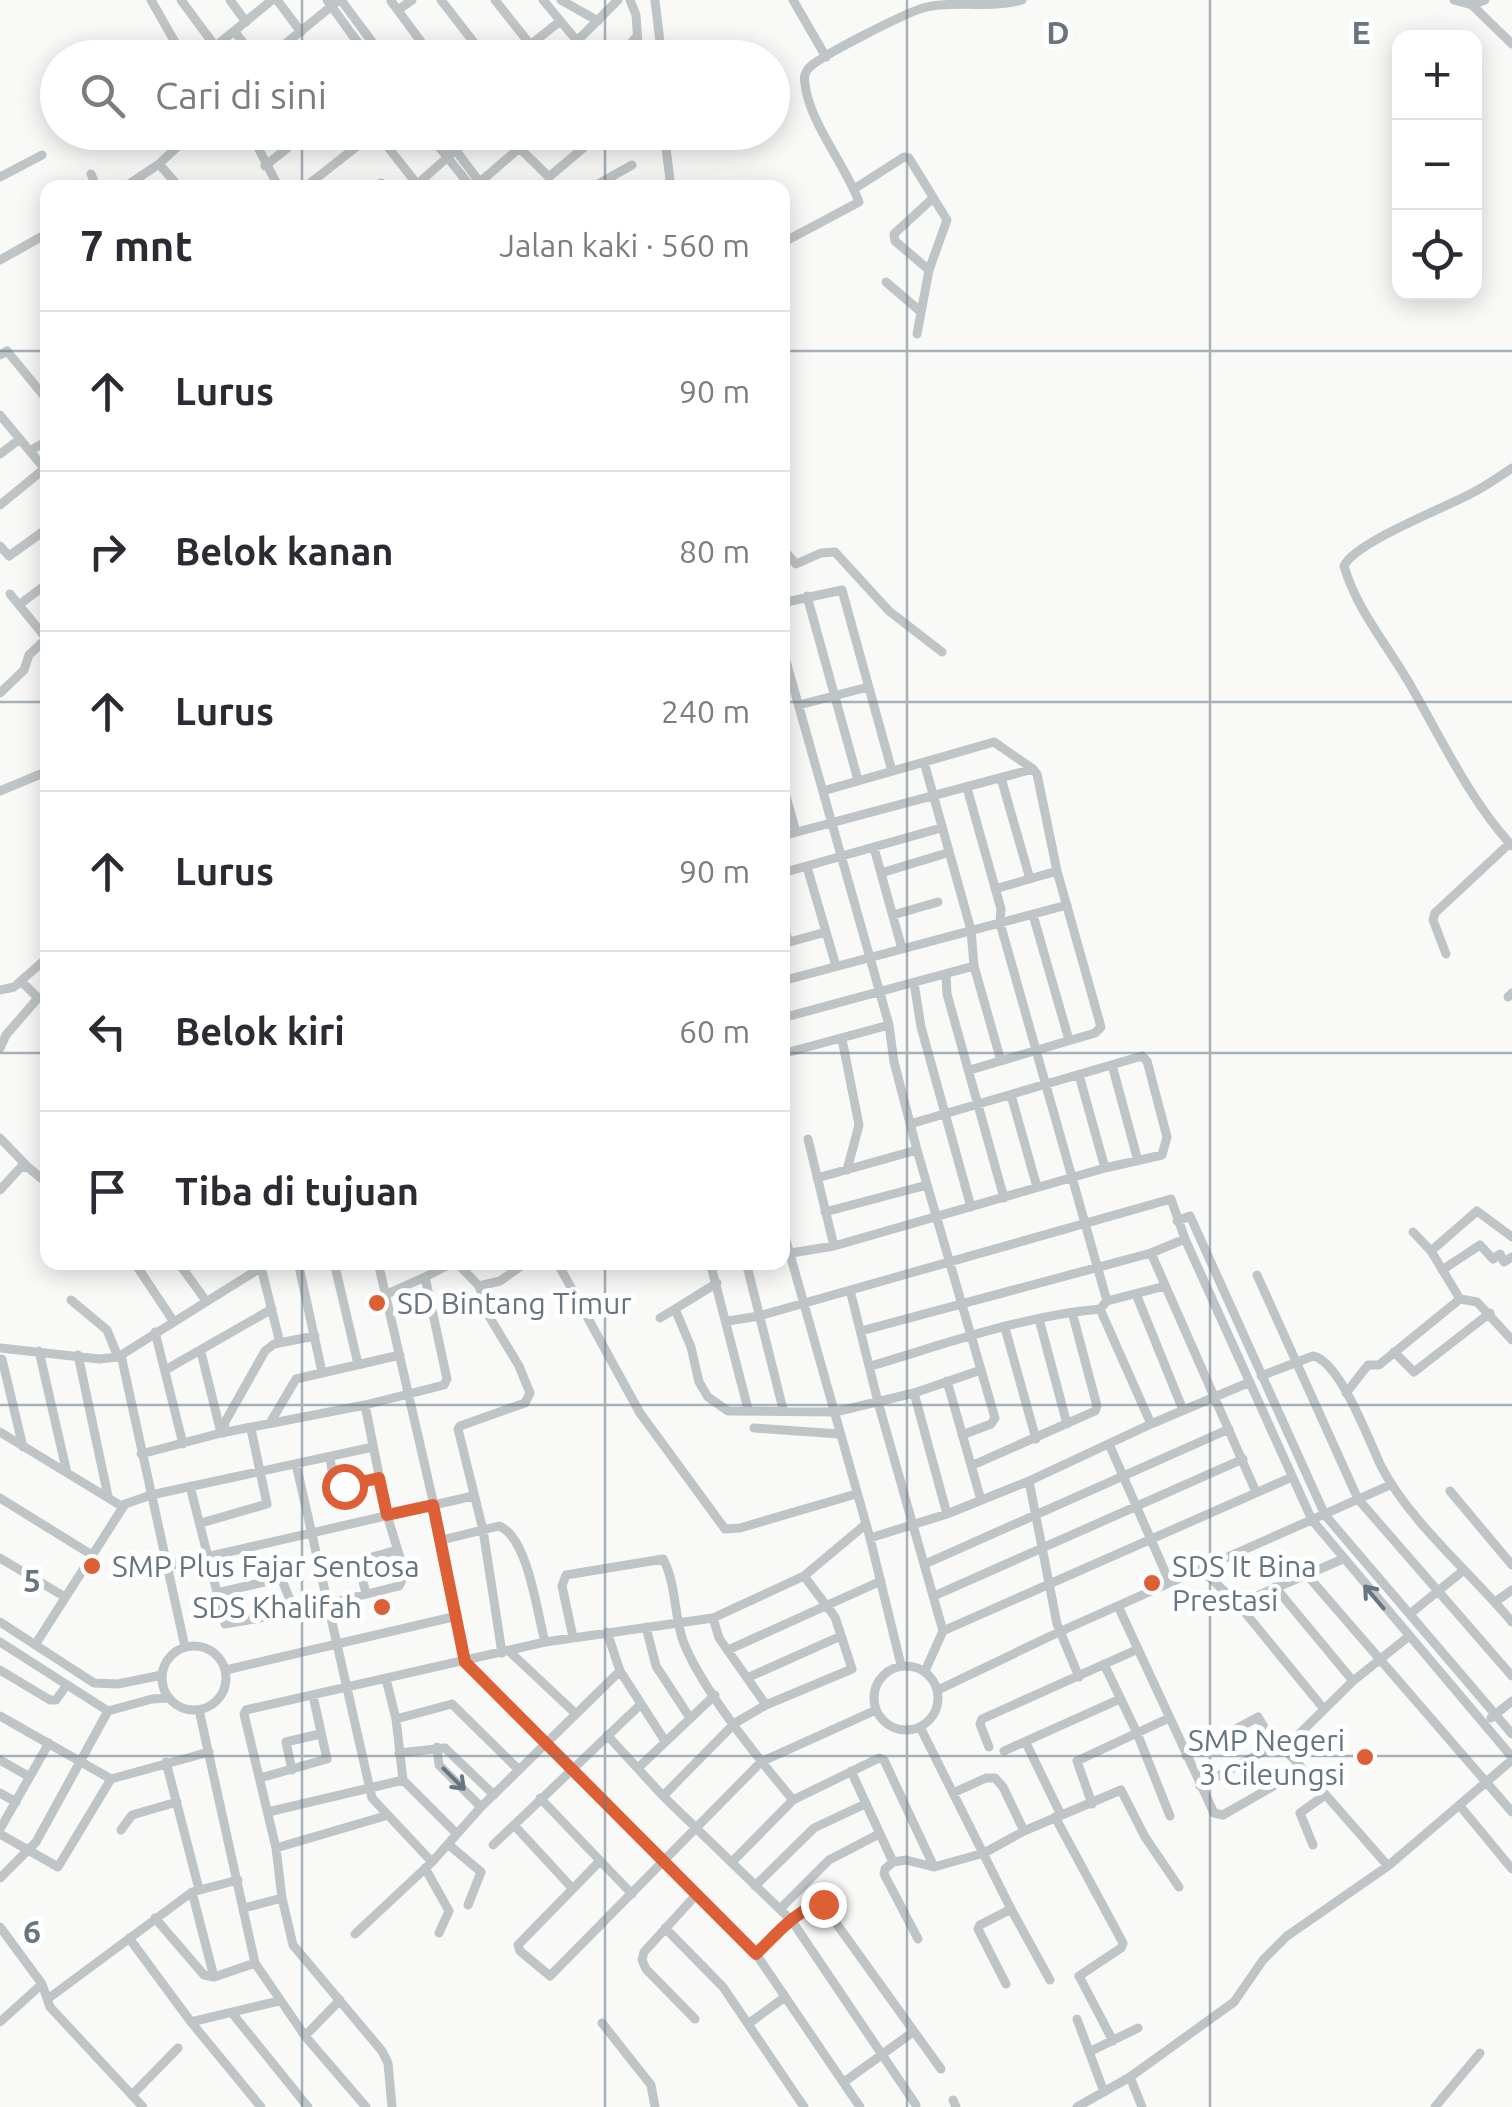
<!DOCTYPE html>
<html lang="id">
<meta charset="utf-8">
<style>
:root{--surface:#fff;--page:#f2f2f3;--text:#2b2b33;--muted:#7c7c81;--line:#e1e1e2}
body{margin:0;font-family:Ubuntu,sans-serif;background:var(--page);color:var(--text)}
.controls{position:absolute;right:30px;top:30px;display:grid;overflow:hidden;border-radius:20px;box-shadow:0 5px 25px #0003}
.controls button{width:90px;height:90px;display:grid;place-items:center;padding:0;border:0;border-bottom:2px solid var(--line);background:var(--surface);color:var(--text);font:50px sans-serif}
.stop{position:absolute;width:30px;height:30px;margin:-22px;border:8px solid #dc5f35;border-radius:50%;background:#fff}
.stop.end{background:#dc5f35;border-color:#fff;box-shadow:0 2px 10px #0008}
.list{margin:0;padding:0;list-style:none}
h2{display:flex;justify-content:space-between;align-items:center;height:130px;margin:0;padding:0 40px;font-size:42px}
h2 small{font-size:32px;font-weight:400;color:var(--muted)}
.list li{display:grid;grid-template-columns:65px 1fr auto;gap:30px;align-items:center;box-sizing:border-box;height:160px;padding:0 40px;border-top:2px solid var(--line)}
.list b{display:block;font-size:38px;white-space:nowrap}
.list em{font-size:32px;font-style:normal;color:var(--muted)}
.icon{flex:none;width:55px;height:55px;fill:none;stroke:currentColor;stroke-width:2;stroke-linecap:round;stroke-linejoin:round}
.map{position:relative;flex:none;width:1512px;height:2107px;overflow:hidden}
.search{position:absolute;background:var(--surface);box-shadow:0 5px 25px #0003;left:40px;top:40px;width:750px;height:110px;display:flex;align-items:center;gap:25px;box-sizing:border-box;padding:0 35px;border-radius:55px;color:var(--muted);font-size:38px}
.panel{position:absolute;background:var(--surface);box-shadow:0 5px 25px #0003;left:40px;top:180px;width:750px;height:1090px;border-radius:20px}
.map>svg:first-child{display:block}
</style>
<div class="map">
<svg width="1512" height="2107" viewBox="0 0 1512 2107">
<rect width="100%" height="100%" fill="#f9faf8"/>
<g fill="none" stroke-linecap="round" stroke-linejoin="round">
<path stroke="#bfc4c7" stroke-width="9" d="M151,0L184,58
M181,0L215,46
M230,0L246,22
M277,0L301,32
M327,0L369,58
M341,0L384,58
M441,0L486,58
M495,0L541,58
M543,0L577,41
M561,0L598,21
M630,0L636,15L639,58
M793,0L826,57
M1454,0L1472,5L1485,0
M391,1L433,58
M655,1L662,58
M1472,5L1512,44
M398,10L412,0
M235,32L255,58
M530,45L559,22
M201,58L272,0
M268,58L339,0
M341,58L358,44
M560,58L618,0
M619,58L636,37
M250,132L279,188
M376,132L417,184
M427,132L472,188
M442,132L484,188
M503,132L549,177L602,132
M664,132L671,188
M159,164L180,188
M265,166L307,132
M91,174L97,188
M0,177L42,155
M480,182L538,132
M123,188L159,164L193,132
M304,188L375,132
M374,188L381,183L387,188
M413,188L476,132
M541,188H544
M591,188L632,165
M854,189L904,157L909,158L947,220L929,270L917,334
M782,243L859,202C846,166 809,122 805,84C804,77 804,75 808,69C817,57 906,13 923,8C949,0 991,9 1022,0
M0,260L48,233
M929,270L895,241L894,234L932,199
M886,282L921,312
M0,355L7,351L48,401
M0,415L48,473
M30,451L48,440
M0,454L20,439
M1512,468C1499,477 1486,486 1472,493C1445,508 1355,542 1344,566C1357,611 1389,647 1412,688C1443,742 1470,800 1512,846
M0,505L44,469
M0,546L9,556L48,528
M782,548L796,564L821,553L835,552L889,611L942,652
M10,594L46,638
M807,596L858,780
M782,603L842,590L892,771
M20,604L48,583
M782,647L889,1025L894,1062L917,1150L995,1418L991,1424L962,1435
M0,693L24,670L29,655L48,637
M799,705L868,687
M924,762L971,930L974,966L1001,1061
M1001,778L1030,879
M967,788L1001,909L1000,923L1107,1301
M0,791L48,771
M823,791L994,742L1033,769
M785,793L796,832
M782,836L1033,769L1037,774L1057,871L1101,1027L1095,1033L970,1070
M874,848L902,949
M807,867L836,966
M782,873L941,828
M881,873L947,853
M995,889L1057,871
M893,915L938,902
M1033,915L1069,1040
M782,917L788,942
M782,944L826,932
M1446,954L1433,920L1435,913L1509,844
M946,974L947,994L1004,1198
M21,981L38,998L48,997
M782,981L1067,905
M914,983L921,1027L971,1207
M0,990L14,987L48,957
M1508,997L1512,993
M782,1018L974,966
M842,1039L859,1125L847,1170
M0,1048L6,1035L38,998
M782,1054L889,1025
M1112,1065L1138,1161
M1079,1075L1105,1168
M1011,1095L1037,1187
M0,1138L27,1166
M808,1139L834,1246
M817,1178L917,1150
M0,1190L21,1167L29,1168L48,1184
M825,1212L927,1185
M1177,1221L1190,1216L1325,1515L1512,1734
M782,1226L870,1538L901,1665
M1413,1232L1431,1251L1460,1299L1477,1302L1512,1340
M1431,1251L1477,1211L1512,1237
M791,1253L834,1246L1105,1168L1162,1155L1167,1137L1147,1061L1142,1056L910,1124
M1151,1253L1256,1492
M134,1262L174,1322
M178,1262L206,1301
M298,1262L322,1372
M334,1262L358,1364
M378,1262L442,1540L465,1662L756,1954L860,2107
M456,1262L479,1286L490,1318L519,1366L530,1393L525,1403L460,1426L458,1429L483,1530L502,1653
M557,1262L640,1413L725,1529L740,1528L856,1494
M710,1262L748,1409
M746,1262L783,1409
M117,1265L119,1262
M261,1267L280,1343
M1442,1270L1480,1245L1493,1259L1500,1254L1504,1262L1512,1257
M1257,1275L1358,1499L1512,1676
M425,1277L454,1262
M717,1283L675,1309L691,1347L699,1382L708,1397L728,1411L835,1412L914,1393L981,1370
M479,1286L500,1281L527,1262
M850,1290L878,1402L943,1631L925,1671
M1136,1294L1183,1410
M71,1300L107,1330L118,1357
M1100,1309L1151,1424
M660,1318L675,1309
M1039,1319L1067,1424
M728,1321L759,1316L1171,1199L1185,1239L1312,1520L1512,1757
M1005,1328L1036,1439
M861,1331L1151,1253L1185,1239
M155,1332L183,1444
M0,1348L99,1359L118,1357L270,1262
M39,1351L67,1473
M201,1352L221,1433
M1394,1352L1414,1372L1490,1313
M78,1355L108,1496
M121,1355L185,1647
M2,1359L23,1447
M871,1366C945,1344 1022,1316 1100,1309L1107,1301L1165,1286
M167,1369L272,1309
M1261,1376L1313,1356C1340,1361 1369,1441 1381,1466C1409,1521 1472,1574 1512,1622
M947,1381L981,1500
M914,1393L947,1514
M1346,1393L1368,1365H1379L1460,1299
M270,1423L296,1379L400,1355
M754,1428L839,1434
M0,1432L123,1507
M224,1433L225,1422L265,1351L274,1344L315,1336
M1109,1444L1170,1583
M141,1454L221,1433L365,1405L444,1385L447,1379L425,1277L387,1294
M330,1457L333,1477L338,1485L379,1478
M296,1464L372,1798L432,1862L481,1807L620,1671
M971,1466L1095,1411L1097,1406L1072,1312
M1029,1481L1057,1624L1079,1677
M190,1486L225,1624L295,1612L399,1586L405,1574L387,1515L365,1405
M1450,1491L1512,1565
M0,1498L92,1555
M201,1523L267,1504L251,1429
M870,1538L947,1514L1029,1481L1151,1424L1250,1382
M442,1540L499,1526C528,1537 537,1613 545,1642
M0,1558L65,1597
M925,1564L1229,1429
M167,1566L473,1496
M1202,1570L1238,1604L1324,1709
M1307,1575L1512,1812
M1275,1587L1353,1681
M217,1593L281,1578L295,1612
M366,1594L359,1564L365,1559L397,1550
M934,1596L1243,1459
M1495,1602L1512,1590
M1238,1604L1343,1559
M1118,1606L1214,1813L1223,1815L1303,1769
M1411,1613L1464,1570
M713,1618L719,1638L766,1705
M0,1622L94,1683L118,1684L162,1675
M646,1627L656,1666L690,1718
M943,1631L1292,1477
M607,1632L620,1671L665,1741
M573,1637L562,1586L566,1575L663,1559C676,1582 674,1615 683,1641C702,1690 759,1759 793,1800
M0,1642L108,1711L152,1699L168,1698
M35,1645L125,1504L151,1495L373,1447
M162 1678a32 32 0 1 1 64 0a32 32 0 1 1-64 0Z
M728,1650L881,1581
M510,1652L575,1713
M1104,1664L1137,1733L1170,1816
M874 1698a32 32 0 1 1 64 0a32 32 0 1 1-64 0Z
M0,1670L50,1700H56L66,1686
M226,1670L457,1616
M747,1678L841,1636
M386,1679L396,1719L403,1780L456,1833
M938,1690L1059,1632L1390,1485
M199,1710L255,1963L305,2036L366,2107
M0,1716L111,1779L209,1752
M1491,1718L1512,1701
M396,1719L452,1704L519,1770
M920,1727L1011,1909L980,1925L978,1929L1006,1984
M607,1735L663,1796L792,1921L916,2105
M1026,1743L1061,1815
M437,1747L439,1765L481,1807
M989,1747L980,1724L982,1719L1136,1650
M1284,1749L1353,1681L1408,1637
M1004,1751L1120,1699
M399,1753L445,1748L494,1795
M1186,1756L1258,1717L1275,1745L1284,1749L1303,1769L1388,1866
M0,1760L28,1776
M166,1762L199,1889
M638,1768L715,1695
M292,1770L286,1742L320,1734
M851,1771L893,1862L906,1860L934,1867
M260,1778L327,1759L313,1696
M1200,1786L1275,1745
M0,1793L16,1802
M953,1793L986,1778H995L1003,1787L1024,1831
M663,1796L735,1723L766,1705L852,1669L835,1617L804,1576
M540,1798L632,1894
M1092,1804L1077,1761L1169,1718
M1460,1806L1512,1869
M268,1812L403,1780
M1055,1817L1123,1943L1121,1948L1079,1976L1113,2041
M514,1825L572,1888
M0,1829L49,1743
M121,1830L132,1815L177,1802
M0,1834L58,1867L111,1779
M448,1844L481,1872L468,1905
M493,1845L640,1705
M1313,1845L1300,1813L1325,1795
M276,1848L385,1816
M599,1862L518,1945L520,1951L550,1976L761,1762L876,1710
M732,1862L793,1800L879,1758L884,1760L934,1867L984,1853L1024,1831L1121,1790L1145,1837L1179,1887
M893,1862L885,1869L884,1874L918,1939
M425,1868L449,1911L439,1933
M0,1878L36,1842L108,1711
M755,1886L814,1828L865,1804
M192,1892L214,1977
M244,1908L282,1898
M781,1908L829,1860L879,1834
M1011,1909L1050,1980
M155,1918L204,1975L214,1977L255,1963
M0,1927L42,1984L50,2007L143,2107
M665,1928L723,1987L804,2107
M355,1934L432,1862
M129,1938L191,2022L261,2107
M756,1954C773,1938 799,1905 823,1905L941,2069
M49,1998L192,1892L238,1880
M232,2013L308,2107
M695,2019L646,1969L642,1960L644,1952L696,1895
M1077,2019L1104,2092
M0,2022L42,1984
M191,2022L279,2001
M602,2023L651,2085L655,2107
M748,2024L785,1997
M305,2036L340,2000
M1089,2052L1138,2028
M1130,2077L1142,2107
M844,2082L913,2032
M133,2094L178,2048
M953,2100L956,2107
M392,2107L388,2063L382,2051L293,1945L282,1898L276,1848L244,1714L246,1710L545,1642L713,1618L804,1576L866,1524
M1077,2107L1130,2077L1234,2002L1263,1960L1287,1936L1388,1866L1512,1760
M1435,2107L1480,2053"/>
</g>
<defs><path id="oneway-shaft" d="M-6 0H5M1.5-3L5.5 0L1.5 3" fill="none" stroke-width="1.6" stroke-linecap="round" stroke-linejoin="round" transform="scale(2.5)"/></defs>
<g stroke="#667581">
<use href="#oneway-shaft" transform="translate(1374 1597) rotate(-130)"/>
<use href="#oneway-shaft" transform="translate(454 1779) rotate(45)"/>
</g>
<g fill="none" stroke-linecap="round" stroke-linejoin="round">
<path stroke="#dc5f35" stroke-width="12" d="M344,1486L379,1478L387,1515L433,1505L465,1662L756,1954C773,1938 799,1906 823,1904"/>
</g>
<path fill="none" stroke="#667581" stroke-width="2.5" stroke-opacity="0.55" d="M302,0V58M605,0V58M907,0V2107M1210,0V2107M302,132V188M605,132V188M0,351H48M782,351H1512M0,702H48M782,702H1512M0,1053H48M782,1053H1512M302,1262V2107M605,1262V2107M0,1405H1512M0,1756H1512"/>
<g fill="#dc5f35" stroke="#fff" stroke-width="4">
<circle cx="377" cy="1303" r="10"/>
<circle cx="92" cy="1566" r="10"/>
<circle cx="1152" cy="1583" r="10"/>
<circle cx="382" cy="1607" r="10"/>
<circle cx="1365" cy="1757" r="10"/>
</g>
<g text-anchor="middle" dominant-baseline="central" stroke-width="10" stroke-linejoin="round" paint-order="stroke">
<g font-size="30" fill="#667581" stroke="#fff" text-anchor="start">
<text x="397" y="1303">SD Bintang Timur</text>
<text x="112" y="1566">SMP Plus Fajar Sentosa</text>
<text x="1172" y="1566">SDS It Bina<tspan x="1172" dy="34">Prestasi</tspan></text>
<text x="362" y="1607" text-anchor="end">SDS Khalifah</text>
<text x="1345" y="1740" text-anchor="end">SMP Negeri<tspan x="1345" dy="34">3 Cileungsi</tspan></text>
</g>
</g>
<g font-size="32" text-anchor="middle" font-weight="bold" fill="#667581" stroke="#fff" stroke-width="10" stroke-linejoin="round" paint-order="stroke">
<text x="1058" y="44">D</text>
<text x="1361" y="44">E</text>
<text x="32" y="1592">5</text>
<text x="32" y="1943">6</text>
</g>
</svg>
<div class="controls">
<button>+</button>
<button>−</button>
<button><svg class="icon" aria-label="locate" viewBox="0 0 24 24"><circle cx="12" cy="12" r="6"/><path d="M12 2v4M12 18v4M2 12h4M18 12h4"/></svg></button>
</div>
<div class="stop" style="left:344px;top:1486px"></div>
<div class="stop end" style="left:823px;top:1904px"></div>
<div class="search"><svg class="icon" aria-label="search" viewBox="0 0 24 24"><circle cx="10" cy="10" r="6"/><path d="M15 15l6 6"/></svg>Cari di sini</div>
<section class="panel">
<h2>7 mnt<small>Jalan kaki · 560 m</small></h2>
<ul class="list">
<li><svg class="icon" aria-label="ahead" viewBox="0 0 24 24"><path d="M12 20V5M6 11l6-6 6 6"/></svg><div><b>Lurus</b></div><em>90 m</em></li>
<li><svg class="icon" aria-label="right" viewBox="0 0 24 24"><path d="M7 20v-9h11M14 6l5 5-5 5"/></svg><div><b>Belok kanan</b></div><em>80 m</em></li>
<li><svg class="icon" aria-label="ahead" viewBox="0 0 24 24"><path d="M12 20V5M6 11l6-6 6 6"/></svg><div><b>Lurus</b></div><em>240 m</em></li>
<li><svg class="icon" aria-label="ahead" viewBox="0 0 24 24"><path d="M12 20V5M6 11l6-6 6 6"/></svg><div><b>Lurus</b></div><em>90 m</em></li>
<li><svg class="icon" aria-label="left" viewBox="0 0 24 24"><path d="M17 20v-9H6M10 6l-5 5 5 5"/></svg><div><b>Belok kiri</b></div><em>60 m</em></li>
<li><svg class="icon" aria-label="arrive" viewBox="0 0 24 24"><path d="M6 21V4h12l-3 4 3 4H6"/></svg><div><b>Tiba di tujuan</b></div></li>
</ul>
</section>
</div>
